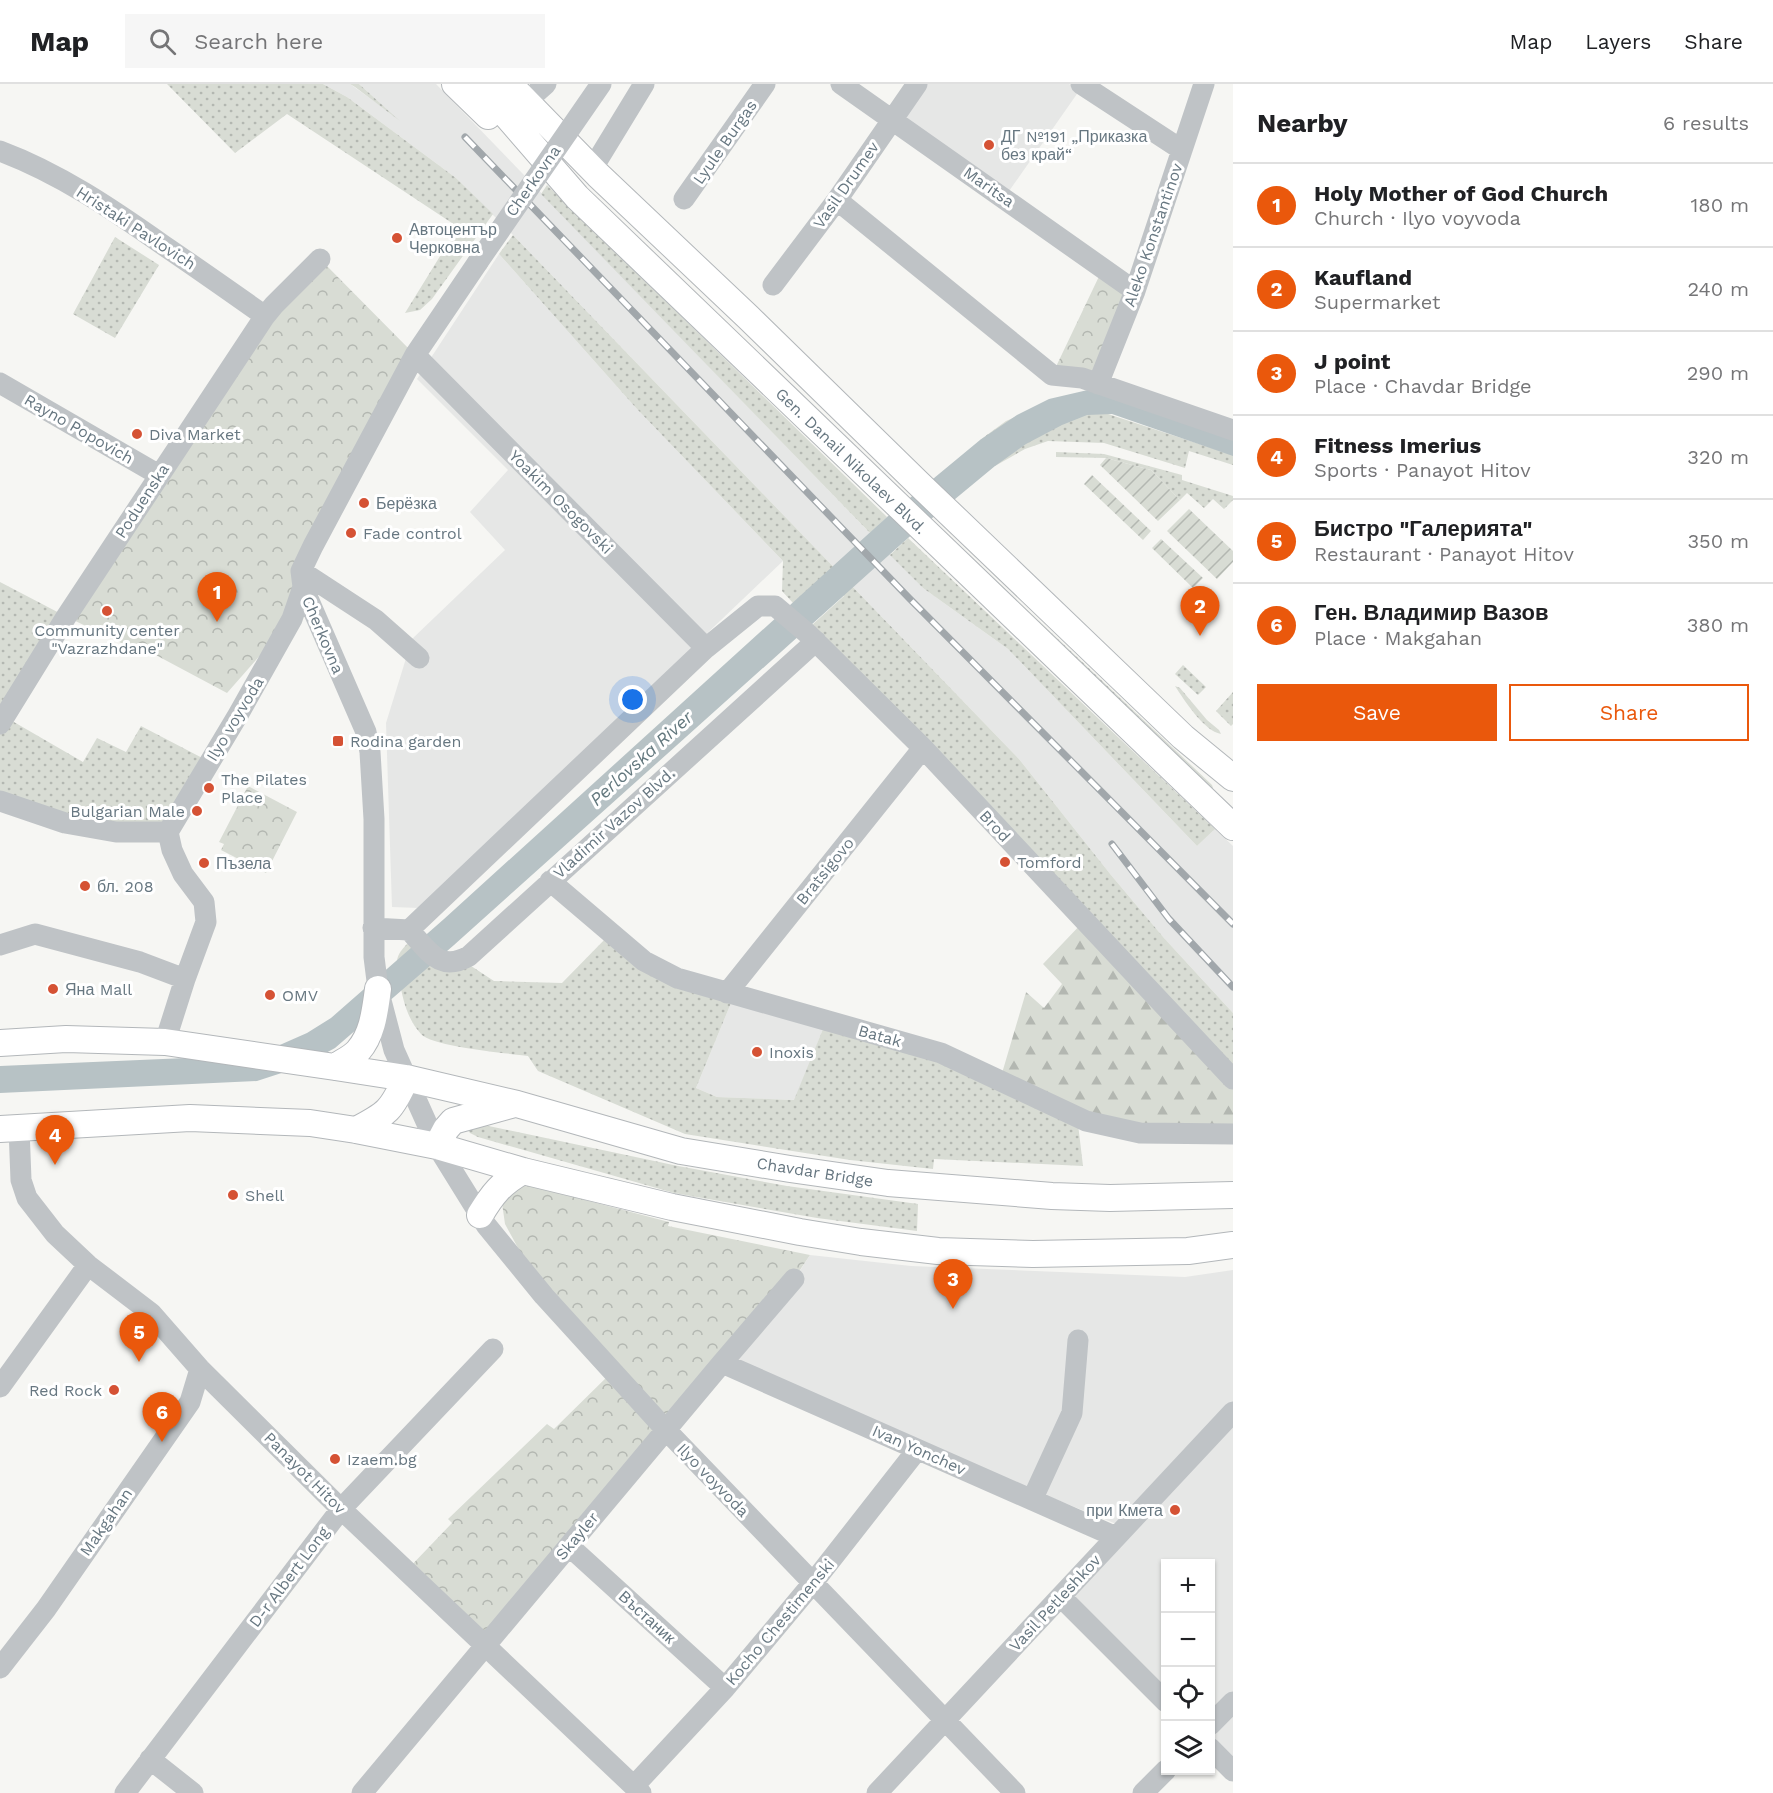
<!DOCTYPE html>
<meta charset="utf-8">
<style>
:root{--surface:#fff;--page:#f6f6f6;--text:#202124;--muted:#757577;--line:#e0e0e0;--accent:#ea580c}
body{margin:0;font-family:"Work Sans",sans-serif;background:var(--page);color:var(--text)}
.controls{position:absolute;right:18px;bottom:18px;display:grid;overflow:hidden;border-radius:0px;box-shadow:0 2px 4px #0004}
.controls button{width:54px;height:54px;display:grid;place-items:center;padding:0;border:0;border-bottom:2px solid var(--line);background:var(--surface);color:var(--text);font:30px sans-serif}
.you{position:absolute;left:633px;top:616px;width:21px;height:21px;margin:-15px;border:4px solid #fff;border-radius:50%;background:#1a73e8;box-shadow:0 0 0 9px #1a73e833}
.badge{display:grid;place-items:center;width:39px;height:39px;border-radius:50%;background:var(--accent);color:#fff;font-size:20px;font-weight:700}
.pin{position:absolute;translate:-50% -50px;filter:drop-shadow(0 2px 3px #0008)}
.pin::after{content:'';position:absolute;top:32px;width:21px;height:18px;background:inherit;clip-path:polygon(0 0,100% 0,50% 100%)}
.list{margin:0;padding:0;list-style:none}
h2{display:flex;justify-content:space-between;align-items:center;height:78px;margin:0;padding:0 24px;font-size:26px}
h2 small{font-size:20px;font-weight:400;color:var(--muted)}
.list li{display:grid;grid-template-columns:39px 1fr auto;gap:18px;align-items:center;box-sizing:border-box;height:84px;padding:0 24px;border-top:2px solid var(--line)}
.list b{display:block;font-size:22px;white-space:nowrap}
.list p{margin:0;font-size:20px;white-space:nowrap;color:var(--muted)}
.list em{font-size:20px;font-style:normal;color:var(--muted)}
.actions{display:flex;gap:12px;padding:18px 24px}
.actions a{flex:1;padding:14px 0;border:2px solid var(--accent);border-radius:0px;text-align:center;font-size:21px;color:var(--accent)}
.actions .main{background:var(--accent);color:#fff}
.icon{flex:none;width:33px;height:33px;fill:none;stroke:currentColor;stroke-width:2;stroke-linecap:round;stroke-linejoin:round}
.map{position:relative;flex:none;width:1233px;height:1709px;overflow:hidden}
header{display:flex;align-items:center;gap:36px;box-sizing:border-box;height:84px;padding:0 30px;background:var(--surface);border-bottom:2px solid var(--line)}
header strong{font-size:28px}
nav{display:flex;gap:33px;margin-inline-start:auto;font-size:21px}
.search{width:420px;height:54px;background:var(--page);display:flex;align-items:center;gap:15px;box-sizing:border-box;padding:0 21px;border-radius:0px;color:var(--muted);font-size:22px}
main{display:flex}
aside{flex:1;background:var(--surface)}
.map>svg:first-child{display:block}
</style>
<header>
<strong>Map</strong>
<div class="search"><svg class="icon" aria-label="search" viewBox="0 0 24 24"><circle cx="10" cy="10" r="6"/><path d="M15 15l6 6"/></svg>Search here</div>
<nav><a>Map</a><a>Layers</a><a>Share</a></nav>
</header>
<main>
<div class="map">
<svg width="1233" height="1709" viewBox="0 0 1233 1709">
<defs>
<pattern id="grass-dots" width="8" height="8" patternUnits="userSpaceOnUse" patternTransform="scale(1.5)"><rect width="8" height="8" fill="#d8dcd4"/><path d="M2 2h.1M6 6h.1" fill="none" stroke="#b3b7b1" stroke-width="1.8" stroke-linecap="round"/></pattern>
<pattern id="forest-firs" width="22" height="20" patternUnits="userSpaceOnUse" patternTransform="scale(1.5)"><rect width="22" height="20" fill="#d8dcd4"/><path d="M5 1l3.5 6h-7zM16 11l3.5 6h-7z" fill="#b3b7b1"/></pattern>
<pattern id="park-crowns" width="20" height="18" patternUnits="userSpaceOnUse" patternTransform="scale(1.5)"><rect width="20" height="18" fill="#d8dcd4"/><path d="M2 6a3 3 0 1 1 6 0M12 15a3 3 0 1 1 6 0" fill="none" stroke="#b3b7b1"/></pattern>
<pattern id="garden-furrows" width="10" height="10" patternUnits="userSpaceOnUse" patternTransform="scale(1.5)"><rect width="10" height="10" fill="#d8dcd4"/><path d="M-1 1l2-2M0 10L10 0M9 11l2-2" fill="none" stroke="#b3b7b1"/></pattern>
</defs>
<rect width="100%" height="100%" fill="#f6f6f3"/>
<path fill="#e6e7e6" d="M323,0H350L392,30L359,0H436L923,504L1008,565L1197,762L1215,745L1233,762V929L1164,854L1111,791L1019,675L513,151L456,94L347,13Z
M922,0H1069L1079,7L1007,110L898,35Z
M499,170L636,324L783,477L419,824L392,823L386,639L412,555L505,466L470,428L508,386L417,295Z
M731,919L823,945L795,1016L717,1013L696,1004Z
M810,1171L911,1182L1185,1193L1233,1186V1674L1211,1651L1210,1480H1166L1165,1605L1072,1511L1131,1446L722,1279L794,1196Z"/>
<path fill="url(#grass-dots)" d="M167,0H323L347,13L456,94L493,130L432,215L420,226L405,229L458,143L287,30L235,69Z
M350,0H359L400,37L355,3Z
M547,101L887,433L870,449L541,110Z
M513,151L1019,675L1111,791L1164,854L1233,929V987L812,541L844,512L825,491L793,519L782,507L783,477L636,324L499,170Z
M115,153L159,181L115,254L73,230Z
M1024,329L1108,330L1233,371V381L1189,367L1185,384L1104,359L1048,357L1025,365L995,382L980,356L1006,337Z
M1056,368L1104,370L1182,391V396L1233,412V416L1224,425L1213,415L1204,424L1187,409L1180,416L1151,386L1106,374L1056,373Z
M908,454L1215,745L1197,762L1008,565L923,504L890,471Z
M963,465L1212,701L1213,704L1209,705L960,466Z
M0,498L67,533L7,634L83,678L97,654L126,668L141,642L210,678L168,748L0,717Z
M1183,581L1206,603L1198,611L1175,590Z
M1175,602L1180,604L1207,636L1219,646L1221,650C1204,647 1184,616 1175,602Z
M1233,608V640L1231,642L1216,627Z
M608,852L731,919L696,1004L717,1013L794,1016L823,945L938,976L1078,1040L1083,1082L934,1075L933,1085L850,1076L685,1050L538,987L528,972C506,969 433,963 421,950C408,936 403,917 400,899C396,878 393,874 409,858L468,880L494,897L562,899Z
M479,1040L678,1082L787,1102L918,1120L917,1147L817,1134L674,1109L478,1053L470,1049L467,1045Z"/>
<path fill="url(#forest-firs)" d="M1084,837L1233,995V1050L1140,1049L1000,996L1026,908L1044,924L1062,900L1043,880Z"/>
<path fill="url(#park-crowns)" d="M320,175L415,271L313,462L292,535L227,609L152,569L140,568L67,533L159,391Z
M1103,184L1135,207L1098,300L1052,291Z
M248,702L297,728L266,789L221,766L224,760L219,758Z
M520,1099L669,1138L668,1142L810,1171L794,1195L485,1561L406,1487L452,1439L448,1435L547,1340L554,1345L613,1287L544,1212L505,1140L501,1112Z"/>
<path fill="url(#garden-furrows)" d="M1106,374L1151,386L1180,416L1158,437L1100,381Z
M1092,391L1151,447L1143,456L1084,400Z
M1189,425L1233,467V478L1217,495L1167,447Z
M1161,455L1203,494L1193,504L1152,464Z"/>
<path fill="#b7c2c5" d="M1092,305L1233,347V372L1112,330L1087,331L1062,341L1026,360L995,382L908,454L454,861L335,964L300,983L257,997L0,1009V982L257,971L307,949L331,934L444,835L887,433L980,356L1017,331L1049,315Z"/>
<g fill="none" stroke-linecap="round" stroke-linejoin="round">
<g stroke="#b3b7ba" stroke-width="28">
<path id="major" d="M455,0L488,32
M479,0L577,113L1233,743
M509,0L598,91L748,233L918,399L1183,653L1233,694
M0,959L66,955L165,958L335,983L406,994L517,1020L681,1067L790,1085L888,1099L1052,1112L1110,1114L1233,1111
M335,983C342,978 352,974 358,967C373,950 375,926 378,905
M0,1045L190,1034L310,1039L356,1046L437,1062L523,1087L672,1123L800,1148L861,1158L938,1167L1033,1170L1188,1167L1233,1161
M356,1046C387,1030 392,1026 406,994
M437,1062L446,1045L453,1037L511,1021
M480,1131C492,1111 501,1099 523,1087"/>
</g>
<path stroke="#bfc3c6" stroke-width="21" d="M841,0L1135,207
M1081,0L1182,66
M537,8L546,0
M0,67C59,89 112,125 163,161C197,184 231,208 265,232
M594,82L644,0
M684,115L765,0
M837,116L1052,291L1082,294L1233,346
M478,178L415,271L313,462L301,487L303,503L366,648L370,668L374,735V873L378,905L394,966L437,1062L486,1141L544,1212L666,1346L1015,1709
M773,201L837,116L917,0
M415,271L706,564
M0,299L159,391
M1098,300L1135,207L1204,0
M301,487L376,536L419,574
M0,640L66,533L265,232L274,221L320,175
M0,717L65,739L116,748H168
M550,797L644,877L677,894L941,969L1086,1037L1140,1049L1233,1050
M373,844L409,846C428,866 439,889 469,872L816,557
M409,846L706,564L758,522H775L808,550L923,664L1233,995
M0,861L35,850L140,878L185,895
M727,909L923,664
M165,958L185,895L206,838L204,818L183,790L172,766L168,748L238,631L292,535L303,503
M19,1044L21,1096L27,1114L55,1150L88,1181L151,1229L200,1285L341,1425L641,1709
M722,1279L1116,1453
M0,1303L88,1181
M1032,1416L1072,1329L1078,1256
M569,1462L725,1604
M1061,1513L1166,1618
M0,1584L46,1525L190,1318L200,1285
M1210,1641L1233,1618
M1210,1664L1233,1687
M150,1675L193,1709
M634,1702L725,1604L812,1500L917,1366
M125,1709L341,1425L493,1265
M362,1709L722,1279L794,1195
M877,1709L1233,1328
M1143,1709L1166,1686"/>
<use href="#major" stroke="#fff" stroke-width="26"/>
<g stroke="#a1a7ab" stroke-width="7">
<path id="rail" d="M465,53L909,514L1233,840
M1112,760L1169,835L1233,903"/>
</g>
<use href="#rail" stroke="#fff" stroke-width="4.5" stroke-dasharray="14" stroke-linecap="butt"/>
<path stroke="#bfc3c6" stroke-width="21" d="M478,178L601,0"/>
</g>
<g fill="#d55234" stroke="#fff" stroke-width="2">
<circle cx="989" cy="61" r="6"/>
<circle cx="397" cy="154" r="6"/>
<circle cx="137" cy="350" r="6"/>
<circle cx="364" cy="419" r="6"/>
<circle cx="351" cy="449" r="6"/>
<circle cx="107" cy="527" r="6"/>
<rect x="332" y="651" width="12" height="12" rx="3"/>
<circle cx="209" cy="704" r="6"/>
<circle cx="197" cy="727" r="6"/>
<circle cx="1005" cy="778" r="6"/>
<circle cx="204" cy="779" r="6"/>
<circle cx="85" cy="802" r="6"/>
<circle cx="53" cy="905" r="6"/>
<circle cx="270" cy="911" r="6"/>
<circle cx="757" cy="968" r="6"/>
<circle cx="233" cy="1111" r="6"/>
<circle cx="114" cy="1306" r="6"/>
<circle cx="335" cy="1375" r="6"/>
<circle cx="1175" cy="1426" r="6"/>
</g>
<g text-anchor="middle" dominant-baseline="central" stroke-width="6" stroke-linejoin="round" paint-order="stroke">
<g font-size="16" fill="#677781" stroke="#fff" text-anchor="start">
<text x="1001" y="52">ДГ №191 „Приказка<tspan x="1001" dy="18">без край“</tspan></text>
<text x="409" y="145">Автоцентър<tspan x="409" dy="18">Черковна</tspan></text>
<text x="149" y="350">Diva Market</text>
<text x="376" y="419">Берёзка</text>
<text x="363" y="449">Fade control</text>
<text x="107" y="546" text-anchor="middle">Community center<tspan x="107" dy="18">"Vazrazhdane"</tspan></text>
<text x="350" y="657">Rodina garden</text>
<text x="221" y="695">The Pilates<tspan x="221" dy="18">Place</tspan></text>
<text x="185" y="727" text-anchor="end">Bulgarian Male</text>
<text x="1017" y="778">Tomford</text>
<text x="216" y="779">Пъзела</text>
<text x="97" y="802">бл. 208</text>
<text x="65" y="905">Яна Mall</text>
<text x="282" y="911">OMV</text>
<text x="769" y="968">Inoxis</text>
<text x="245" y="1111">Shell</text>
<text x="102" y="1306" text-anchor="end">Red Rock</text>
<text x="347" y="1375">Izaem.bg</text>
<text x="1163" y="1426" text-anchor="end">при Кмета</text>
</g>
<g font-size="16" fill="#677781" stroke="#fff">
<text transform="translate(725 58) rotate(-55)">Lyule Burgas</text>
<text transform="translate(533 97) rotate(-55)">Cherkovna</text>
<text transform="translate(846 101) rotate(-55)">Vasil Drumev</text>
<text transform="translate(989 103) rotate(35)">Maritsa</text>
<text transform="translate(136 144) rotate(33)">Hristaki Pavlovich</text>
<text transform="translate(1153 151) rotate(-71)">Aleko Konstantinov</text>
<text transform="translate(79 345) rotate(30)">Rayno Popovich</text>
<text transform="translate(851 377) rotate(44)">Gen. Danail Nikolaev Blvd.</text>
<text transform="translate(142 417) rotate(-57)">Poduenska</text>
<text transform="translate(561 418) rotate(45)">Yoakim Osogovski</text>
<text transform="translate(323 551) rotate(67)">Cherkovna</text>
<text transform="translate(235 635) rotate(-59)">Ilyo voyvoda</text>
<text transform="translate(614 739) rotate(-42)">Vladimir Vazov Blvd.</text>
<text transform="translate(995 742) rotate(47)">Brod</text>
<text transform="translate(825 787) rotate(-51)">Bratsigovo</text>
<text transform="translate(880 952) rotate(16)">Batak</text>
<text transform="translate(815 1088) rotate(9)">Chavdar Bridge</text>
<text transform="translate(919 1366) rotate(24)">Ivan Yonchev</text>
<text transform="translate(305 1389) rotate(45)">Panayot Hitov</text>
<text transform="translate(713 1396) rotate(46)">Ilyo voyvoda</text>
<text transform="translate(106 1438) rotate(-55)">Makgahan</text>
<text transform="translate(577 1452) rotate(-50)">Skayler</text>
<text transform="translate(289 1493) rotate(-53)">D-r Albert Long</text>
<text transform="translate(1055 1519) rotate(-47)">Vasil Petleshkov</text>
<text transform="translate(647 1533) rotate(42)">Въстаник</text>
<text transform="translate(780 1538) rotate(-50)">Kocho Chestimenski</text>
</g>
<g font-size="18" font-style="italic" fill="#63787e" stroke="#fff">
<text transform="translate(641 674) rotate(-42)">Perlovska River</text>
</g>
</g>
</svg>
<div class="controls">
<button>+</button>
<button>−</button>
<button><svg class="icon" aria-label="locate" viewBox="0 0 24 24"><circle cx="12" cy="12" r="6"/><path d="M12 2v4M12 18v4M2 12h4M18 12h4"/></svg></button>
<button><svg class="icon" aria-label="layers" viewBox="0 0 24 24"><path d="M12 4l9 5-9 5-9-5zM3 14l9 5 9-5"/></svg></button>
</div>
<div class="you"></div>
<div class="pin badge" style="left:217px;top:538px">1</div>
<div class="pin badge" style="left:1200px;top:552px">2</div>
<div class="pin badge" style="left:953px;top:1225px">3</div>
<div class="pin badge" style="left:55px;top:1081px">4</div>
<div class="pin badge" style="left:139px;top:1278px">5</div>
<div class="pin badge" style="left:162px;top:1358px">6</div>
</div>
<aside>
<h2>Nearby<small>6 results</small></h2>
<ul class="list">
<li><span class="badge">1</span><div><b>Holy Mother of God Church</b><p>Church · Ilyo voyvoda</p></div><em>180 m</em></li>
<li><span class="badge">2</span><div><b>Kaufland</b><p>Supermarket</p></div><em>240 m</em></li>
<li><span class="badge">3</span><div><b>J point</b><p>Place · Chavdar Bridge</p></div><em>290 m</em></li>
<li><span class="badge">4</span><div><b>Fitness Imerius</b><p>Sports · Panayot Hitov</p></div><em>320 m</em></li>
<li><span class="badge">5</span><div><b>Бистро &quot;Галерията&quot;</b><p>Restaurant · Panayot Hitov</p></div><em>350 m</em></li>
<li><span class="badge">6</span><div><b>Ген. Владимир Вазов</b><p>Place · Makgahan</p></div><em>380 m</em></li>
</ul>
<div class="actions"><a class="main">Save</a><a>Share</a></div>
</aside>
</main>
